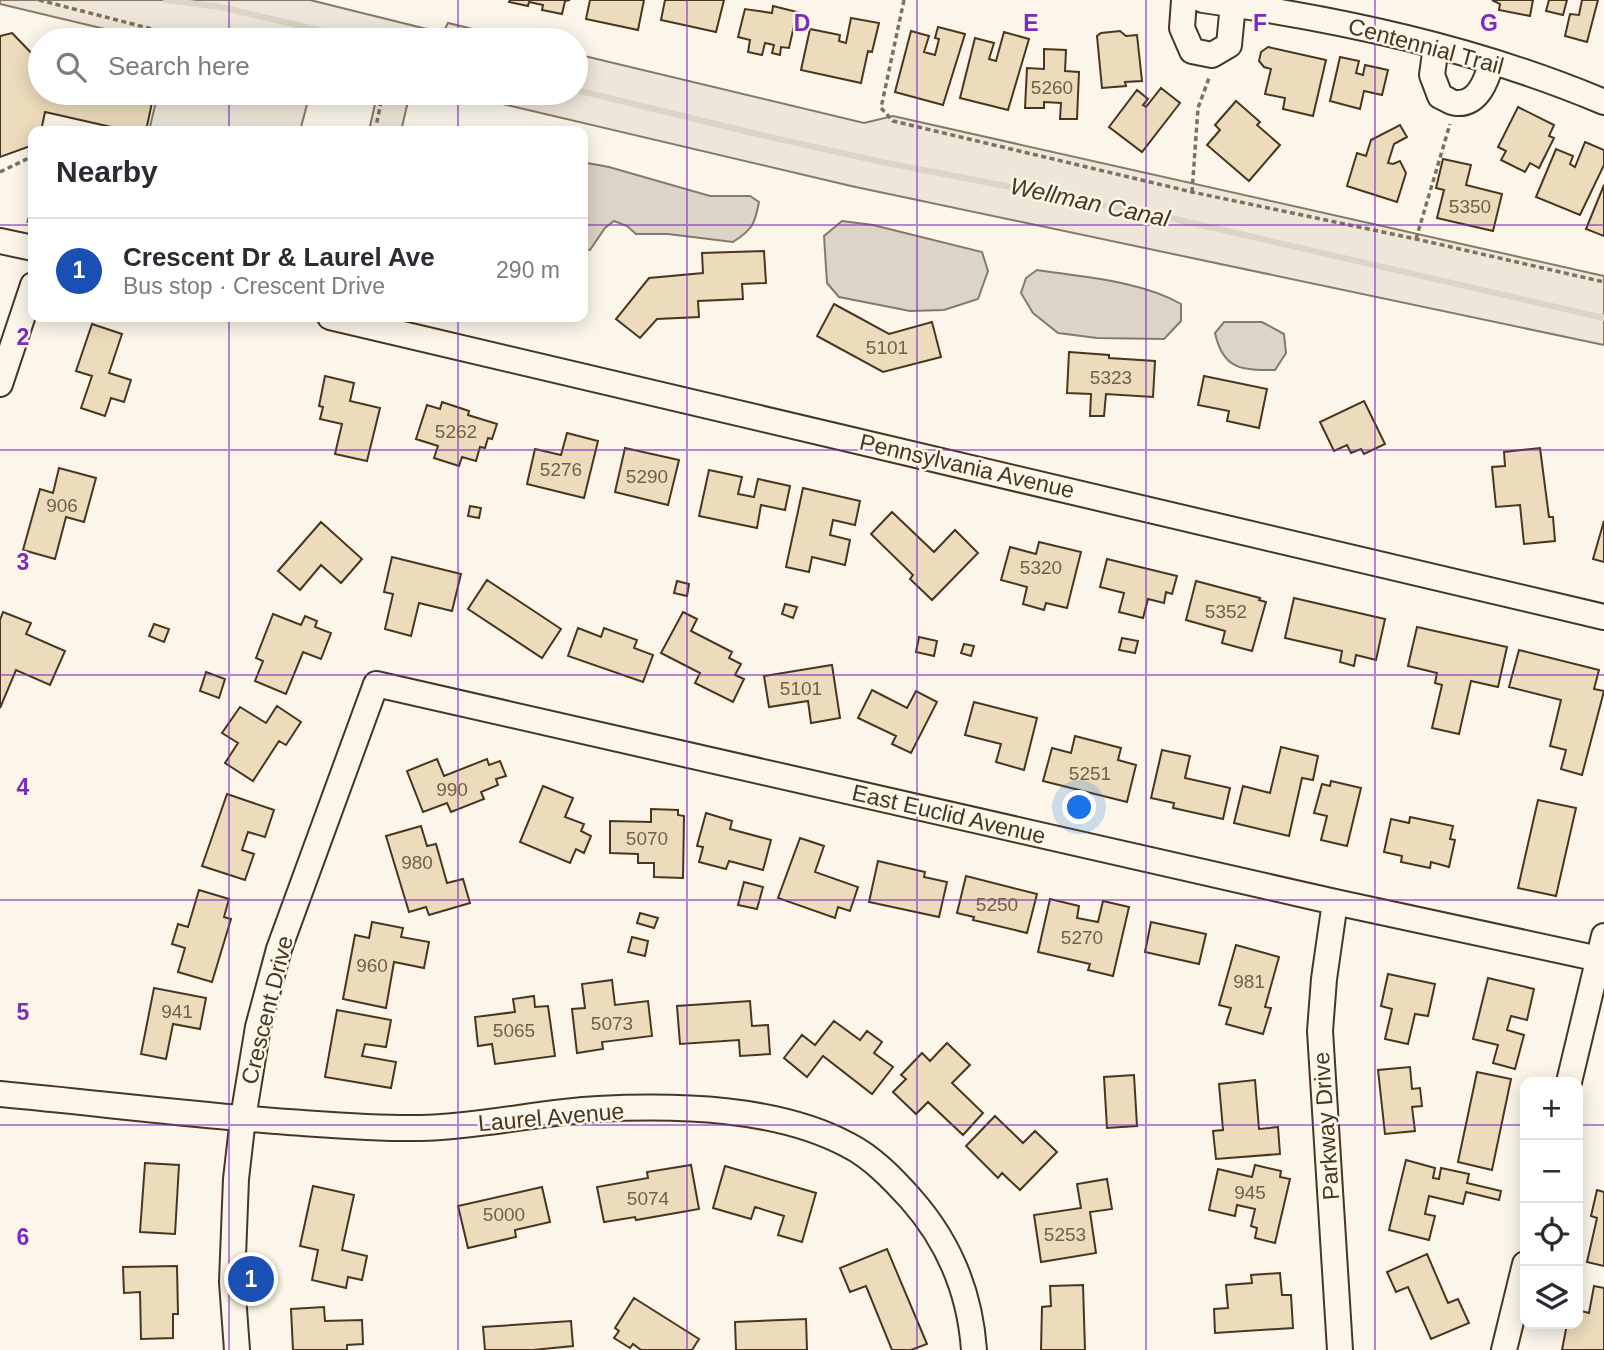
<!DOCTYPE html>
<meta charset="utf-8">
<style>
:root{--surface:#fff;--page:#f2f2f3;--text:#2b2b33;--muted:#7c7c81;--line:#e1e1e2;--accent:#c62828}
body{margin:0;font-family:Helvetica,sans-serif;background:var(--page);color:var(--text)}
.controls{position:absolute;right:21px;bottom:21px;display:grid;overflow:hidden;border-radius:14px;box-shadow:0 4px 18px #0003}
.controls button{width:63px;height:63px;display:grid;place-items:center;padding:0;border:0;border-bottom:2px solid var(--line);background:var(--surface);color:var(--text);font:35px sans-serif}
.you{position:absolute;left:1080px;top:808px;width:24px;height:24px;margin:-18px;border:5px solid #fff;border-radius:50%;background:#1a73e8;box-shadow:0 0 0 10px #1a73e833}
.badge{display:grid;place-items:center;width:46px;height:46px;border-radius:50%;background:var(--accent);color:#fff;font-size:23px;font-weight:700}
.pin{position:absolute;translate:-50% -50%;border:4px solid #fff;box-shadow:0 2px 7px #0006}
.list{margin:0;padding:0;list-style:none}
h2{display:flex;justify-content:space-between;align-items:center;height:91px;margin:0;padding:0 28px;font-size:30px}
h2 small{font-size:23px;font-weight:400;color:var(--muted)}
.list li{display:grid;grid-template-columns:46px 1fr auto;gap:21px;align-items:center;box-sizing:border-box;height:105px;padding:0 28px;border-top:2px solid var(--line)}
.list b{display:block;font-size:26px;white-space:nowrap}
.list p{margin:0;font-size:23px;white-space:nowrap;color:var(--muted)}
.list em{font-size:23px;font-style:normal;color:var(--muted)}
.icon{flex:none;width:38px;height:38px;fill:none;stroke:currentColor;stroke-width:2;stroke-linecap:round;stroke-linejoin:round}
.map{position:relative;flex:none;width:1604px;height:1350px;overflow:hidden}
.search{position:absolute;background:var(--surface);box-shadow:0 4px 18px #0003;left:28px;top:28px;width:560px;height:77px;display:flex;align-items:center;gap:18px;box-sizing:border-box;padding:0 24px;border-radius:38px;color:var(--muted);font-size:26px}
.panel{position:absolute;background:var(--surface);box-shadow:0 4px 18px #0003;left:28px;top:126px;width:560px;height:196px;border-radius:14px}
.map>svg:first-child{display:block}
</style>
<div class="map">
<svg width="1604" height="1350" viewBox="0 0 1604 1350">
<rect width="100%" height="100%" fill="#fbf6e9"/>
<path fill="#ede6d9" stroke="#887966" stroke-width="2" d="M0,0H310L443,33L448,23L518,40H151L0,4Z
M576,54L864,123L893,116L1604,276V345L851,186L456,93H576Z
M158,93H310L300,131H149Z
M368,93H410L401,131H369L377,95Z"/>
<path fill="#dcd4c6" stroke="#887966" stroke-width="2" d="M587,163L609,167L710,196H750L759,202C755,224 752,230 733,242L668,234H636L627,226L614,221L605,228L590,250L583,249V165Z
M842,221L873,225L982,252L988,271L978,299L944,310L910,311L839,297L827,283L824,236Z
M1037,270C1083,277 1141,281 1181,304V321L1164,339L1097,338L1058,333L1033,313L1021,293L1026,278Z
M1224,322H1262L1284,334L1286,353L1275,370C1242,370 1223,370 1215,333Z"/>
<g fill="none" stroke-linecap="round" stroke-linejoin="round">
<path stroke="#dcd4c6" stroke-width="6" d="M166,0L220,7L362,40
M576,90L761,135L882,162L1166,217L1604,318"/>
</g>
<path fill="#ecdcbc" stroke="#4a3520" stroke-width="2" d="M510,0H570L565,1L562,14L542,10L543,5L529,2L528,6L509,2Z
M590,0H644L638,30L586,19Z
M665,0H724L716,32L661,20Z
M1492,0H1533L1530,16L1499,10L1500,4Z
M1549,0H1567L1563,15L1546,11Z
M1582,0H1598L1587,42L1565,36L1570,14L1579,15Z
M773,6L797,12L789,48L781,47L780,55L772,53L774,45L765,43L762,55L748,52L750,40L738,37L745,9L772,13Z
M851,18L879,23L872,52L868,51L861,83L801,70L810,29L840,35L839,41L846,43Z
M938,27L965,34L943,105L895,92L911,31L929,36L924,52L935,55L939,39L935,38Z
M1120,31L1126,36L1137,35L1142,81L1125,82L1126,86L1102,88L1097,36L1101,33Z
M1004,32L1029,39L1008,110L960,98L975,38L994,43L989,59L996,61Z
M12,33L40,62V93H154L146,131H129L45,112L41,131H33V145L0,157V36Z
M1268,47L1326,60L1313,116L1283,109L1285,98L1265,94L1271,69L1264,67L1259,61L1261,52Z
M1044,49L1066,50L1065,71L1079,72L1077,119H1060L1061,103L1044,102V108H1025L1027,68L1044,69Z
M1340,57L1359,61L1356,73L1363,75L1365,65L1388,70L1382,95L1364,91L1360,109L1330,101Z
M1161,88L1180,103L1142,152L1109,127L1137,90L1148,99L1143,105L1146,107Z
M1236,101L1260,122L1257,125L1280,145L1249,181L1207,145L1220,130L1215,125Z
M1518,107L1554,125L1549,136L1554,138L1539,168L1530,163L1525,172L1501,160L1506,151L1498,147Z
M1400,125L1407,137L1394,144L1388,163L1393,164L1400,161L1406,173L1397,202L1347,186L1357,153L1366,156L1371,140Z
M1585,142L1604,150V165L1580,215L1536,197L1556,149L1573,156L1570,164L1575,167Z
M1443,159L1471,165L1466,185L1502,194L1493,231L1437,218L1444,190L1436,188Z
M1604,185V236L1586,229Z
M764,251L766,283L742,284L743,299L698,301L699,317L657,319L640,338L616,319L649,278L703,273L702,253Z
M834,304L889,334L932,322L941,357L883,372L817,336Z
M92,324L122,334L109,373L131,380L124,402L111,398L105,416L81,408L92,376L76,371Z
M1069,352L1109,355V358L1155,361L1153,397L1106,394L1104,416H1090L1091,394L1067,393Z
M325,376L354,383L350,401L380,408L367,461L335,454L342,424L320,419L323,407L319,406Z
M1204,376L1267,389L1259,428L1227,421L1229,411L1198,405Z
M1364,401L1385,444L1364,454L1361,449L1351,453L1347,445L1334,451L1320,422Z
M442,402L469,411L468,415L497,424L492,439L488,438L485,448L480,447L476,461L462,457L459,466L434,458L438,446L416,439L427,405L440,409Z
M567,433L598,441L584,498L527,484L535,449L561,455Z
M625,448L679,460L668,505L615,492Z
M1540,448L1549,517H1553L1555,541L1524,544L1520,505L1496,507L1492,467L1505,466L1504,452Z
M59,468L96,478L84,522L66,517L55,559L23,550L40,489L53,493Z
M709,470L742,477L738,494L754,497L758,479L790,486L785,510L761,505L757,528L699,516Z
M803,488L860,501L855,525L833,520L830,535L850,540L845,565L812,557L809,572L786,567Z
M470,506L481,508L479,518L468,516Z
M892,512L934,552L955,530L978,553L932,600L910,579L913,575L871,534Z
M1604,521V562L1593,559Z
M321,522L362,559L341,583L321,565L300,590L278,571Z
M1039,542L1081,552L1067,608L1046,603L1044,610L1023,604L1027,587L1001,580L1010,547L1036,554Z
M392,557L461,574L452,611L419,603L411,636L385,629L393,594L384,592Z
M1107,559L1177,576L1172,594L1166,592L1164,603L1148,599L1143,618L1119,612L1124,593L1100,587Z
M487,580L561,629L542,658L468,609Z
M677,581L689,584L687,596L674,593Z
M1196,581L1260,598L1259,600L1266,602L1252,651L1222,643L1225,631L1186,620Z
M1294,598L1385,619L1376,660L1356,655L1354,666L1340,662L1342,651L1285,638Z
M785,604L797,607L793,618L782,614Z
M3,612L31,623L26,634L65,651L50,685L16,670L0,708V620Z
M683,612L697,619L691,631L732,652L729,658L741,664L735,675L744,679L733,702L695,683L700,673L661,653Z
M273,614L301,625L305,616L317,621L315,627L331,633L321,659L303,652L286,694L255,681L263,661L256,658Z
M154,624L169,629L164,642L149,636Z
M1417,627L1507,647L1498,687L1471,681L1459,734L1432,728L1442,685L1435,683L1437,673L1408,666Z
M578,628L601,637L604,628L637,640L634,648L653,655L643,682L568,656Z
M919,637L937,641L934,656L916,652Z
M1122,638L1138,641L1135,653L1119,650Z
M964,644L974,646L971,656L961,653Z
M1519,650L1599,670L1594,689L1604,691L1582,775L1561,769L1566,750L1550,746L1561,700L1509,687Z
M832,665L840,718L811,723L808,701L769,707L764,676Z
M206,672L225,679L219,698L200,691Z
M872,690L907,708L916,691L937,702L911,753L892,744L896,736L858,718Z
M974,702L1037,718L1024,770L996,762L1001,744L965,735Z
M277,706L301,722L286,745L279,741L253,781L225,763L238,743L222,733L240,707L266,723Z
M1075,736L1121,748L1118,760L1136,765L1127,802L1043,781L1052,748L1071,753Z
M1281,747L1318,756L1313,780L1302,778L1289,836L1234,823L1243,786L1270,793Z
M1162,750L1190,756L1185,778L1230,788L1223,819L1173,808L1174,803L1151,798Z
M437,759L444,776L487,759L489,765L500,761L506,776L496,779L498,785L481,792L484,799L451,812L447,803L423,812L407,771Z
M1331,781L1361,788L1347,846L1321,840L1327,816L1314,813L1322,784L1330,786Z
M543,786L573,798L565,817L584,824L581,831L591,836L584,853L576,849L570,863L520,842Z
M227,794L274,810L265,837L248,832L242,850L254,854L245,880L202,866Z
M1538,800L1576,808L1556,896L1518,888Z
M651,809L678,810V815L684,816L683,878L654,877V863H638V854L610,853V821L651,822Z
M706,813L732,821L730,829L771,840L763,870L729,861L726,869L699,862L703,847L697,846Z
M1410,817L1453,826L1450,839L1455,840L1449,867L1431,862L1430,868L1401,862L1402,856L1384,852L1391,819L1409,823Z
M421,826L427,846L436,844L447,883L463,879L470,903L429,915L426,907L409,912L386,836Z
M800,838L824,846L815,872L858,887L850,911L838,907L835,918L778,898Z
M878,861L925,872L924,877L947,882L939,917L869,902Z
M966,876L1037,894L1027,933L973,920L974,917L957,913Z
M744,882L763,887L757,909L738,905Z
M199,890L229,899L224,917L231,919L212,982L178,972L185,948L172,944L178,924L188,927Z
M1050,899L1079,906L1077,918L1098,922L1103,901L1129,907L1113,976L1088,970L1090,964L1038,952Z
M640,913L658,918L654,928L637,923Z
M372,922L403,928L401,937L429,942L424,968L394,962L386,1008L343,999L355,935L369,938Z
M1151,922L1206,934L1199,964L1145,952Z
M632,937L648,941L645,956L628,952Z
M1236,945L1279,957L1265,1007L1271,1008L1263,1034L1226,1024L1231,1008L1219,1005Z
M1388,974L1435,984L1428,1016L1415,1014L1408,1044L1385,1039L1392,1009L1381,1006Z
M1488,978L1534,989L1527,1020L1511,1016L1507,1030L1524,1035L1515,1069L1493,1063L1498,1045L1473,1039Z
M612,980L615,1005L648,1001L652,1036L602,1042L603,1049L577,1053L572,1009L585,1008L582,984Z
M154,988L206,998L200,1029L173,1024L166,1059L141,1054Z
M534,996L535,1007L548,1006L555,1056L495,1064L492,1044L478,1046L475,1017L515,1012L513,999Z
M750,1001L752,1026L768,1025L770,1054L740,1056L739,1040L680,1044L677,1006Z
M337,1010L391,1020L386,1047L365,1044L362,1056L396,1062L391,1088L325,1077Z
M834,1021L860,1040L867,1031L882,1042L874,1053L893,1067L872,1094L823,1056L807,1077L784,1058L802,1035L815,1045Z
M947,1043L970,1065L952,1083L983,1113L963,1135L928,1102L916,1114L893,1092L906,1079L901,1075L922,1053L930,1061Z
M1410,1067L1412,1089L1420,1088L1422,1106L1412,1107L1415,1131L1385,1134L1378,1070Z
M1477,1072L1511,1079L1492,1170L1458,1162Z
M1134,1075L1137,1126L1107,1128L1104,1077Z
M1255,1080L1259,1129L1278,1127L1280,1154L1216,1159L1213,1131L1223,1130L1219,1084Z
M995,1116L1023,1143L1035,1131L1057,1152L1020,1190L1002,1173L998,1178L966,1146Z
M1406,1160L1435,1168L1433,1178L1439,1179L1441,1168L1469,1174L1467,1183L1501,1191L1499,1200L1466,1192L1463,1204L1429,1196L1425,1214L1435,1216L1429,1240L1389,1230Z
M145,1163L179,1165L175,1234L140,1232Z
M691,1165L699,1209L636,1220L635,1217L604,1222L597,1187L648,1178L647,1172Z
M1255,1165L1281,1171L1280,1177L1290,1179L1275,1243L1255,1238L1257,1228L1251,1226L1255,1209L1237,1205L1235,1216L1209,1210L1218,1169L1252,1177Z
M725,1166L816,1193L802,1242L778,1235L784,1216L755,1207L751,1219L713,1208Z
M1107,1179L1112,1209L1090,1212L1096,1253L1041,1262L1034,1215L1081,1208L1077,1184Z
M313,1186L354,1195L342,1250L367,1256L362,1280L348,1277L346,1288L312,1280L318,1250L300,1246Z
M542,1187L550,1222L515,1230L516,1237L468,1248L458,1206Z
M1597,1190L1604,1192V1266L1587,1262L1597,1218L1591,1216Z
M887,1249L927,1344L911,1350H892L866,1286L850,1292L840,1268Z
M1427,1254L1448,1303L1458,1299L1469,1323L1431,1339L1408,1287L1396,1292L1387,1272Z
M177,1266L178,1314H173V1338L141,1339L140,1292L124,1293L123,1267Z
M1280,1273L1282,1295H1291L1293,1328L1215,1333L1214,1309L1228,1308L1226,1285L1252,1283L1251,1275Z
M1083,1285L1085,1350H1041L1042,1307L1051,1306L1050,1286Z
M1594,1286L1604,1288V1350H1562L1567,1324H1578V1310L1589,1313Z
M634,1298L699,1339L692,1350H641L633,1344L630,1348L614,1338L619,1331L615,1328Z
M324,1307L325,1321L362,1320L363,1344L347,1345V1350H293L291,1309Z
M806,1319L807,1350H736L735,1322Z
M571,1321L573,1346L533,1350H485L483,1327Z"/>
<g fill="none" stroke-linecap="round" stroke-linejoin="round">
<g stroke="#4a3520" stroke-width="28">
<path id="minor" d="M1184,0L1182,28L1192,51L1212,55L1229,45L1233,4
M1203,0C1339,19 1476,48 1604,102
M1436,46L1432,75L1440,96C1445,98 1451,103 1456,103C1479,105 1487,78 1492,62
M0,241L33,248
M330,317L1604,617
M0,384L33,285
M1335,902L1324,979L1320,1031L1340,1350
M1569,1082L1604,936
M0,1094C96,1103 192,1115 288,1122C332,1125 377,1129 421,1128C480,1127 539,1112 598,1109C677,1105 777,1107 848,1145C872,1157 893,1179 911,1199C949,1242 970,1293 974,1350
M237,1350L232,1282L236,1179L243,1118L258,1027L279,949L376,684L1335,902L1604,960
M1504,1350L1525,1264"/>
</g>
<path stroke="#7f6f5c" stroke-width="3.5" stroke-dasharray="5 3.5" stroke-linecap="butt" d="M39,0L195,40
M904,0L881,108L893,121L1192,192L1416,239L1604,282
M375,131L383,93
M0,172L33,156
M1192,192L1198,108L1209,78
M28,223L33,197
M1416,239L1450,124"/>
<use href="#minor" stroke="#fbf6e9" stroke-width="24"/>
</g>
<path fill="none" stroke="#7b2cbf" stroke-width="2" stroke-opacity="0.55" d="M229,0V40M458,0V40M687,0V1350M917,0V1350M1146,0V1350M1375,0V1350M229,93V131M458,93V131M0,225H33M583,225H1604M229,317V1350M458,317V1350M0,450H1604M0,675H1604M0,900H1604M0,1125H1525M1578,1125H1604"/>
<g text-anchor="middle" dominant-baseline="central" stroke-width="5" stroke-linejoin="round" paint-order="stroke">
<g font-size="19" fill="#725f47">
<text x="1052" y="87">5260</text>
<text x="1470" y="206">5350</text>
<text x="887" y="347">5101</text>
<text x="1111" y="377">5323</text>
<text x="456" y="431">5262</text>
<text x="561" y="469">5276</text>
<text x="647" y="476">5290</text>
<text x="62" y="505">906</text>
<text x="1041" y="567">5320</text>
<text x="1226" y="611">5352</text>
<text x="801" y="688">5101</text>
<text x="1090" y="773">5251</text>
<text x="452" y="789">990</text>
<text x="647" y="838">5070</text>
<text x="417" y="862">980</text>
<text x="997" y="904">5250</text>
<text x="1082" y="937">5270</text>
<text x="372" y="965">960</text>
<text x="1249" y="981">981</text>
<text x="177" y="1011">941</text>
<text x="612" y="1023">5073</text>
<text x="514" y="1030">5065</text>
<text x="1250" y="1192">945</text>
<text x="648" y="1198">5074</text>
<text x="504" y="1214">5000</text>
<text x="1065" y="1234">5253</text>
</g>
<g font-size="23" fill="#4a3520" stroke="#fbf6e9">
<text transform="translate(1426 46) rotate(15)">Centennial Trail</text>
<text transform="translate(967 466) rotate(13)">Pennsylvania Avenue</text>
<text transform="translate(949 814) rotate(13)">East Euclid Avenue</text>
<text transform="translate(267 1010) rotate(-76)">Crescent Drive</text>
<text transform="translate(551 1117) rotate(-5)">Laurel Avenue</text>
<text transform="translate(1326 1126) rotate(-94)">Parkway Drive</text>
</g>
<g font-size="24" font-style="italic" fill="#4a3520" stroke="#fbf6e9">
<text transform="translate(1090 202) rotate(12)">Wellman Canal</text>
</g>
</g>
<g font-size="23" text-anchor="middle" font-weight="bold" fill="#7b2cbf" stroke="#fbf6e9" stroke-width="5" stroke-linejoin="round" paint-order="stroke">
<text x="802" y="31">D</text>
<text x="1031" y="31">E</text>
<text x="1260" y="31">F</text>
<text x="1489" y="31">G</text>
<text x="23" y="345">2</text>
<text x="23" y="570">3</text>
<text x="23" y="795">4</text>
<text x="23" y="1020">5</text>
<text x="23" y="1245">6</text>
</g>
</svg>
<div class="controls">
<button>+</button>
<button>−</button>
<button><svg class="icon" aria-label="locate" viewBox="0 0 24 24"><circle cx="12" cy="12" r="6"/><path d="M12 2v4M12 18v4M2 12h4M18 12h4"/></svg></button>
<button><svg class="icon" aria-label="layers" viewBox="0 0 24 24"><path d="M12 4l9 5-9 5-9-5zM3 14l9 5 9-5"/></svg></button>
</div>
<div class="you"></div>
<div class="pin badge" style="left:251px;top:1279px;background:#1a4fb4">1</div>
<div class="search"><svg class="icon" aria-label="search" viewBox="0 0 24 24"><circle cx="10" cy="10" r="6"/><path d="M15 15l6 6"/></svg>Search here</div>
<section class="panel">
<h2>Nearby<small></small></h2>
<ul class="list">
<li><span class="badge" style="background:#1a4fb4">1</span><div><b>Crescent Dr &amp; Laurel Ave</b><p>Bus stop · Crescent Drive</p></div><em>290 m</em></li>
</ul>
</section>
</div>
